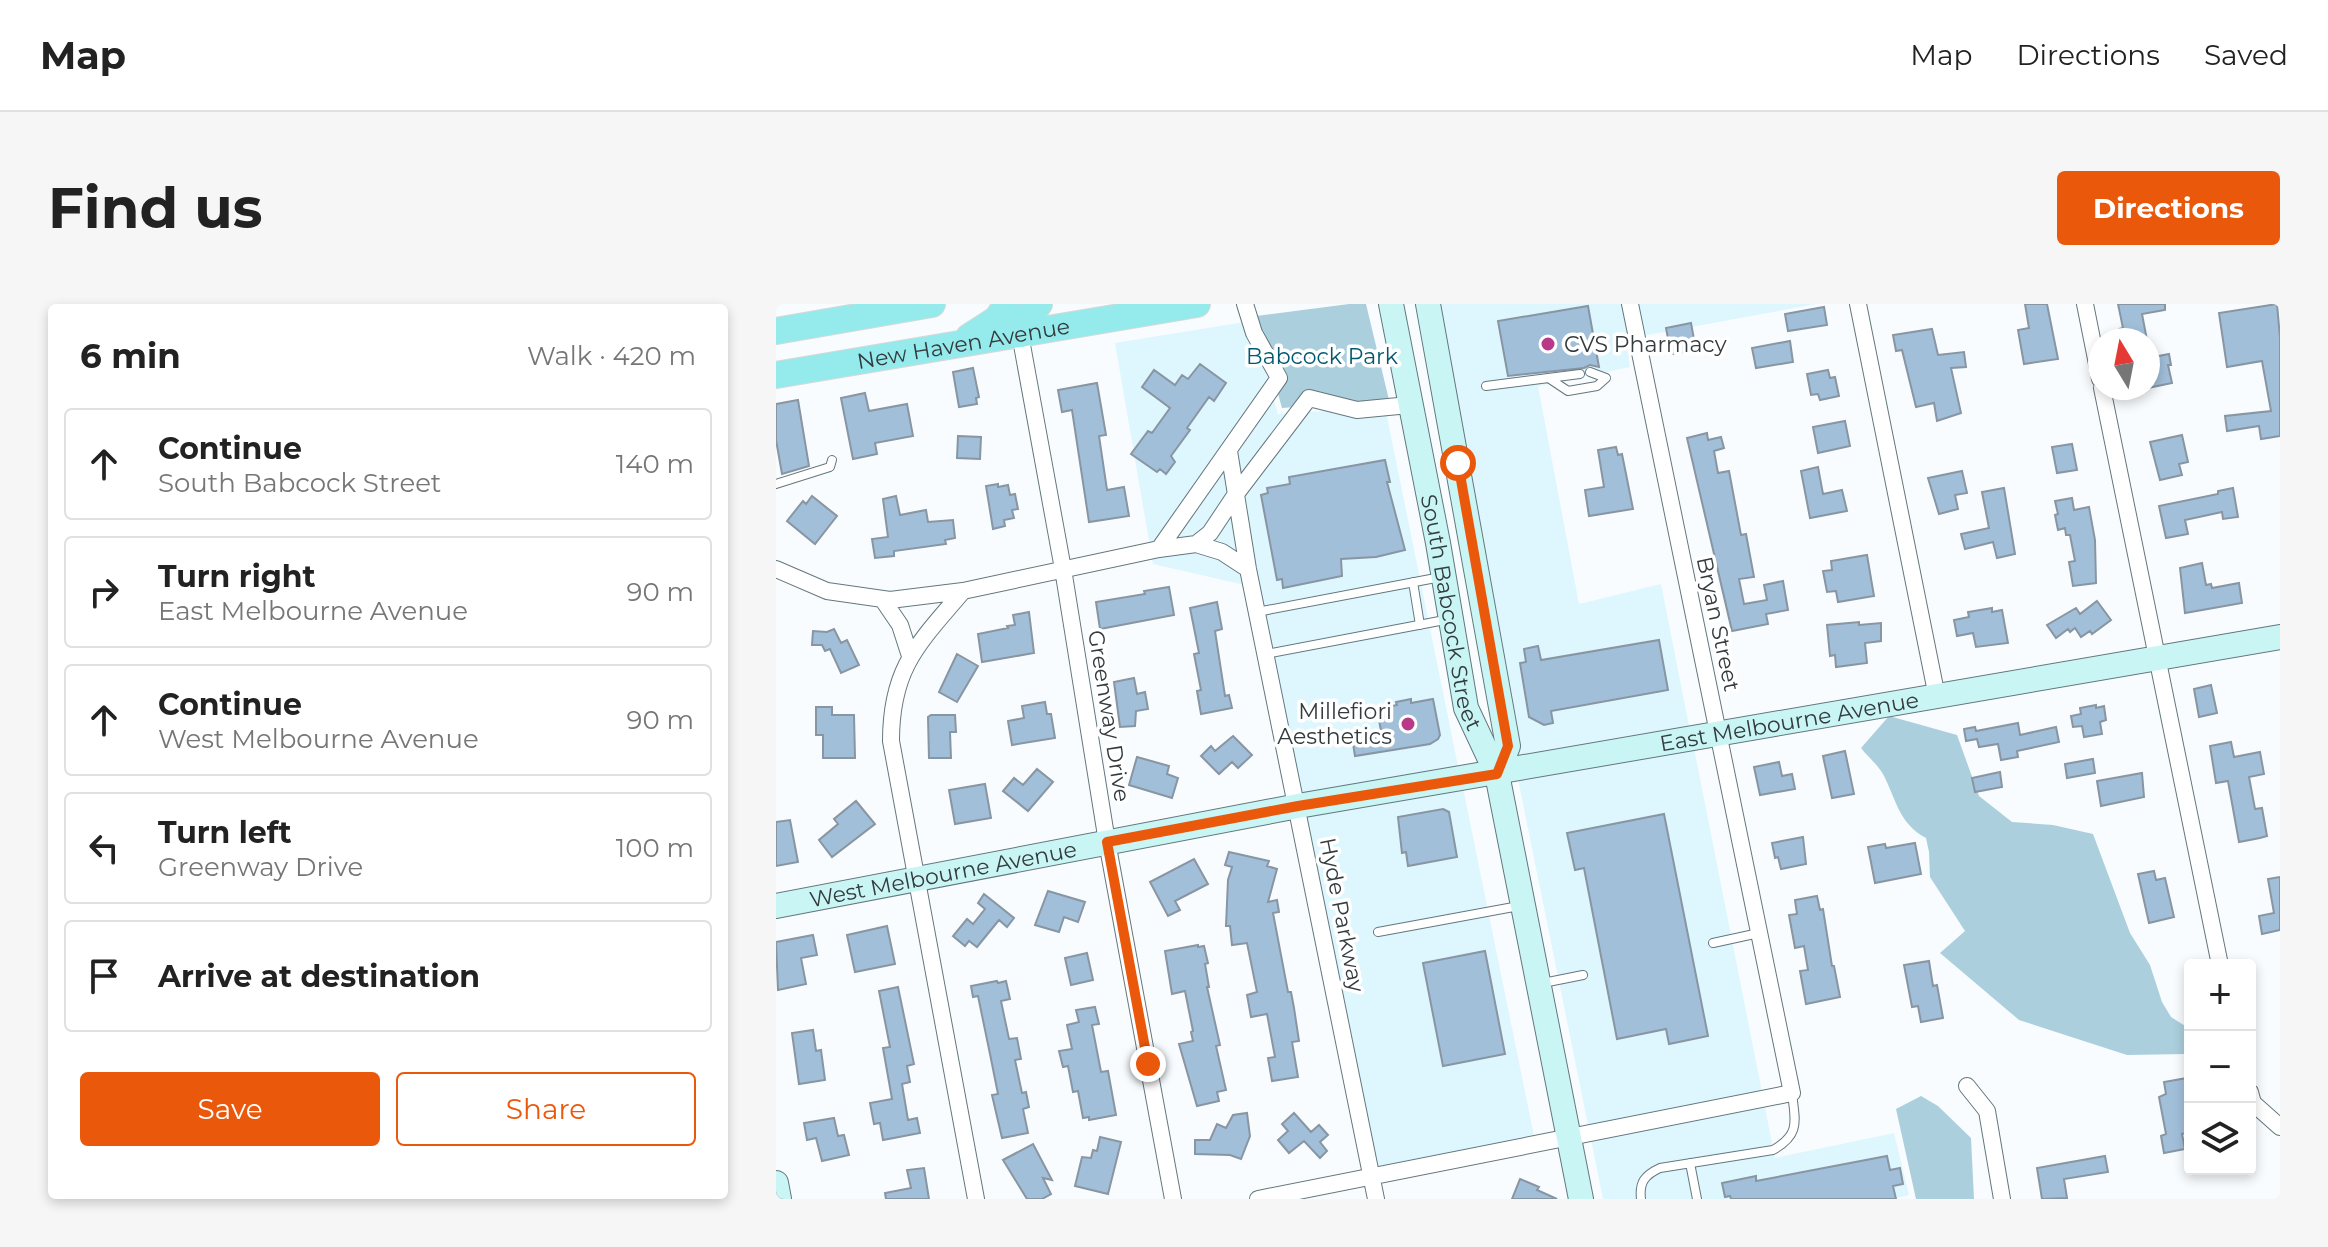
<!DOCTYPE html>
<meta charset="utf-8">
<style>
:root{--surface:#fff;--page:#f6f6f6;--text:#222;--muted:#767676;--line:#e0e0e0;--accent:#ea580c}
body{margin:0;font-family:Montserrat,sans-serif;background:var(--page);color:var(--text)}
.controls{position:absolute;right:24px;bottom:24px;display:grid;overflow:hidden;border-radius:8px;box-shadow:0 4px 12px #0003}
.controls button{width:72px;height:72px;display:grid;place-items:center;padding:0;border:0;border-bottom:2px solid var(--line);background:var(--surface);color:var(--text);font:40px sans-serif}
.compass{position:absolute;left:1312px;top:24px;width:72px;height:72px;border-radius:50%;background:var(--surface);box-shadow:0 4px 12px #0003;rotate:350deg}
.stop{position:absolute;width:24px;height:24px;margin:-18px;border:6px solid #ea580c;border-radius:50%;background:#fff}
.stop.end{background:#ea580c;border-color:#fff;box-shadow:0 2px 8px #0008}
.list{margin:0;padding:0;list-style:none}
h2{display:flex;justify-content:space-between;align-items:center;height:104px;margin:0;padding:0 32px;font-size:34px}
h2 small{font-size:26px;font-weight:400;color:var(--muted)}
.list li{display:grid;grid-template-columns:52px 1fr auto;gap:24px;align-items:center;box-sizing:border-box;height:112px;margin:0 16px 16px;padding:0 16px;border:2px solid var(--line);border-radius:8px}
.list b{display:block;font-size:30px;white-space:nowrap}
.list p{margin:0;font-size:26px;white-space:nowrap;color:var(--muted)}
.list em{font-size:26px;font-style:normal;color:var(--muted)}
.actions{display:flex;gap:16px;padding:24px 32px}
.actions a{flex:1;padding:18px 0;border:2px solid var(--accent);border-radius:8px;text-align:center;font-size:28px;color:var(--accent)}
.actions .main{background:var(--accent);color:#fff}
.icon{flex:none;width:44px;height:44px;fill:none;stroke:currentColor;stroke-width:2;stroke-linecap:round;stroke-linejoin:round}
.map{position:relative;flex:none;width:1504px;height:895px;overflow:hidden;border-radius:8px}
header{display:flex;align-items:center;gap:48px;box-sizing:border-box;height:112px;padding:0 40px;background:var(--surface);border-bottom:2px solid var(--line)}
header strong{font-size:38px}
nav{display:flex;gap:44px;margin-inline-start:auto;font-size:28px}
.intro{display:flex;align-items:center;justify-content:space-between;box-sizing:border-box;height:192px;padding:0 48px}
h1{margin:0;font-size:56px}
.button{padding:20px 36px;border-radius:8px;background:var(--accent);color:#fff;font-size:28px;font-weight:700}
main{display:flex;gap:48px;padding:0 48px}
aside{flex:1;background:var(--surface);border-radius:8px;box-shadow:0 4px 12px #0003}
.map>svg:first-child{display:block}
</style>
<header>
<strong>Map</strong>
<nav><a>Map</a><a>Directions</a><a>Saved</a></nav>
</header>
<div class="intro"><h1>Find us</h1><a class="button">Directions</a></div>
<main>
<aside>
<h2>6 min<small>Walk · 420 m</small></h2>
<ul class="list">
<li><svg class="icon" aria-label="ahead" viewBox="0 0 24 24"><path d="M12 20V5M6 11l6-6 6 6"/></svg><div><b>Continue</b><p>South Babcock Street</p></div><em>140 m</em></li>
<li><svg class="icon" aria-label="right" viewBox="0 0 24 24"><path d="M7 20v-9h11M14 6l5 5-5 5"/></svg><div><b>Turn right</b><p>East Melbourne Avenue</p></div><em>90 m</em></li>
<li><svg class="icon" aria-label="ahead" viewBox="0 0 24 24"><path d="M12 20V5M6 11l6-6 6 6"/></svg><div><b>Continue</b><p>West Melbourne Avenue</p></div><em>90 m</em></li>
<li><svg class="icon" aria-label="left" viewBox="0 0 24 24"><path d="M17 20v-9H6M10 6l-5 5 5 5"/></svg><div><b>Turn left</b><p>Greenway Drive</p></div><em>100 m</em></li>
<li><svg class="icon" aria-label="arrive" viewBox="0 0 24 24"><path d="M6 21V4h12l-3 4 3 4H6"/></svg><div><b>Arrive at destination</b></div></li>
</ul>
<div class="actions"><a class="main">Save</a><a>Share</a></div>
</aside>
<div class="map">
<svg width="1504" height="895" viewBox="0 0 1504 895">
<rect width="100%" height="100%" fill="#f8fcfe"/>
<path fill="#def6fe" d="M660,0H1040L850,35L854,63L762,82L803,300L885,280L914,427L738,458Z
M475,17L502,110L609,103L683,467L514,494L473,282L377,260L339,39Z
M918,444L999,854L1118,829L1133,891L1117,895H827L742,475Z
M687,484L758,832L588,871L518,512Z"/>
<path fill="#abcfdc" d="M573,0H590L613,96L506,104L480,12Z
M1113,412L1181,431L1203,492L1236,518L1277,521L1317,530L1354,629L1374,661L1386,698L1395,713L1414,725V739L1410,750L1351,751L1243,716L1164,649L1189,627L1154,573L1153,548L1150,534C1123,520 1120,495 1107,470C1101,460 1092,453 1085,444Z
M1145,792L1162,802L1195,834L1198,895H1140L1120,805Z"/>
<path fill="#a2bfda" stroke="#8895a2" stroke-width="2" d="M1249,0H1271L1282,55L1248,60L1242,26L1253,24Z
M1342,0H1389V6L1366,10L1371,36H1345L1343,25L1347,24Z
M1501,0L1504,34V132L1485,135L1483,122L1451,127L1449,112L1495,107L1486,57L1451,63L1443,9Z
M812,2L823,63L814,61L808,64L732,72L722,17Z
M1048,3L1051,21L1012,27L1009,10Z
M915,19L920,46L895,50L890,24Z
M1156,25L1162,51L1188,48L1190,63L1175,64L1185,109L1161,117L1158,99L1140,103L1126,46L1120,47L1117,31Z
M1014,37L1017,58L980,64L976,44Z
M1393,50L1395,61H1392L1396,79L1372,84V54Z
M424,60L450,79L438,97L433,93L411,124L414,126L395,152L399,158L390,170L384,165L381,168L355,150L372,127L376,129L394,104L366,83L378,66L399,81L406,71L412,75Z
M197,64L203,93L200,94L201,100L183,103L177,68Z
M1052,66L1054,74L1059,73L1063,92L1044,96L1042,90L1035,91L1031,70Z
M321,79L330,131L323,132L331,186L348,183L353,212L313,218L296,106L286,108L282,86Z
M89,89L93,107L131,100L137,132L99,139L101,150L77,155L65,94Z
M22,96L33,162L6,170L0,136V100Z
M1069,117L1074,142L1042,149L1037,123Z
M931,129L932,136L945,133L948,144L938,147L942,169L953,167L965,231L970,230L978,273L963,275L968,300L991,296L988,281L1007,277L1012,306L990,310L992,320L956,327L911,134Z
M1406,131L1412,158L1403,160L1406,171L1384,176L1374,138Z
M182,132L205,133L204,155L181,154Z
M1296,140L1301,166L1281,169L1276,143Z
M840,143L842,151L846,150L857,205L813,212L809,186L828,183L822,146Z
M609,156L614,178H611L629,246L600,253L565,255L566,272L507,284L506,275L501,276L485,191L492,189L491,184L514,180L513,173Z
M1042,163L1047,190L1066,186L1071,207L1034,214L1025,167Z
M1186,167L1191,189L1179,191L1182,205L1163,210L1152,174Z
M222,180V183L232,181L234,191L239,190L242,205L236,206L238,214L228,216L229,222L217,225L210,182Z
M1228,184L1239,250L1221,254L1217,238L1189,245L1185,230L1213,224L1206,188Z
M1457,184L1462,213L1447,215L1446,208L1409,216L1412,230L1390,234L1383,202L1442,190V187Z
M36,192L61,212L39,240L11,217L27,197L30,200Z
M120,192L124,211L150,206L152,218L177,216L179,234L169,236L170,240L118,247V252L99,254L96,235L112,233L107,195Z
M1296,194L1298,206L1313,203L1319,236L1320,279L1297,282L1293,258L1299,257L1294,231H1290L1289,224L1282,226L1279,211L1282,210L1279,197Z
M1091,251L1098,292L1062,298L1060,287L1051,288L1047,267L1056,266L1055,257Z
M1426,259L1430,281L1435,280L1436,284L1463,279L1466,299L1409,309L1404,264Z
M393,283L398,311L324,325L320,298L369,290L368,287Z
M1321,297L1335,316L1316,330L1314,327L1305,333L1299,324L1294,328L1292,325L1280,334L1271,321L1300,304L1304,310Z
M441,298L446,325L439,327L449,392L453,391L456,404L425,410L421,387L425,386L418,350L423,349L414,304Z
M1216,304V308L1226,306L1232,339L1200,343L1197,329L1181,332L1178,316L1193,313L1192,308Z
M253,308L258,349L206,358L202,330L232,324L231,322L239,321L237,311Z
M1083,318V321L1105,319V337L1089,339L1091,359L1060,363L1059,351L1054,352L1051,321Z
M58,325L65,339L71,336L83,361L65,369L54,345L49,347L46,341H36L37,327L51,328Z
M883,336L892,386L775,407L777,419L768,421L753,413L744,359L750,358L748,345L762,342L765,356Z
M181,350L202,362L181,398L163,388Z
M358,374L361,390L369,388L372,405L360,407L359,422L344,423L338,378Z
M1435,381L1441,409L1423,413L1418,385Z
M635,395V399L657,395L664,431L662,435L654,440L579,452L576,433L605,427L601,405L621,401L620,398Z
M269,398L271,410H275L279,434L236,441L232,417L248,414L246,402Z
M1320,401V404L1328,402L1330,416L1324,418L1326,430L1308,433L1306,422L1297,423L1295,412L1305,410L1304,404Z
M40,403H56V411H78L79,454H47V431H40Z
M155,411H179L180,428H174L175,454H153L152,413Z
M1242,419L1244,431L1280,423L1283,438L1241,447L1242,453L1225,456L1222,440L1203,443L1201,435L1190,437L1188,425L1199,423L1200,427Z
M457,432L476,451L462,464L456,458L443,470L425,452L435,442L439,447Z
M1455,438L1458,453L1484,448L1488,470L1473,473L1479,505L1486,504L1491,532L1484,534L1463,538L1452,477L1440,479L1434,442Z
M1069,447L1078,490L1056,494L1047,452Z
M361,453L393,462L391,470L402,474L396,494L353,481Z
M1317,455L1319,469L1291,474L1289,460Z
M1003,458L1006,472L1016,470L1019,485L984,491L978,463Z
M261,465L277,478L252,507L227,487L238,474L247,481Z
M1224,468L1226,483L1199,488L1196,474Z
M1366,469L1368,493L1325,502L1321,477Z
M209,480L215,514L179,520L173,486Z
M80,497L99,520L56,553L43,536L62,520L58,515Z
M667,505L673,508L681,553L632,562L630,548L626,549L622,513Z
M888,510L932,732L893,740L890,725L841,735L808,564L799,566L791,529Z
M14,516L22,558L0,562V518Z
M1027,533L1030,560L1005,565L1002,553L999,554L996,539Z
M1139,539L1145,570L1099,579L1092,543L1109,540L1110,544Z
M453,548L493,557L491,562L501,565L492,598L501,596L503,608L497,609L512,688H515L518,704L523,737L516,738L522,773L496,777L492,754L499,753L491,710L475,713L471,691L481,688L471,639L456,641L454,622H450L452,576L456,563L449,561Z
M418,555L432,580L399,597L404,606L392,612L374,578Z
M1378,567L1380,576L1389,574L1398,613L1373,619L1362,570Z
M1504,573V626L1486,630L1483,612L1498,609L1492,575Z
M272,587L309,598L302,618L288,613L283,628L259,621Z
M208,590L238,614L231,623L223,616L201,643L193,637L189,642L177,632L191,615L197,620L209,605L202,599Z
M1041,592L1044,606L1047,605L1056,662H1058L1064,693L1030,700L1024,667L1032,666L1028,642L1019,644L1013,611L1021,610L1019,596Z
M111,622L119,660L79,668L71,631Z
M37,631L41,651L25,654L30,680L2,686L0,638Z
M422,641V643L428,642L432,659L429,660L433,683H431L444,741L440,742L450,786L441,788L443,797L421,802L403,740L417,737L415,728L417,727L409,687L396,690L389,647Z
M709,647L729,750L667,762L647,659Z
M311,649L317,676L295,681L289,654Z
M1153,657L1157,682L1161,681L1167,714L1145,718L1142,702L1136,703L1128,661Z
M221,677L222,679L230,677L234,695L225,697L233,735L241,734L245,755L239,756L246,789L250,788L253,803L247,805L252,829L226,834L216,791L222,790L214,750L202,692L197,693L195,682Z
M122,683L138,760L131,762L134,778L126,780L132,816L141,814L144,829L107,836L104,819L98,820L94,799L116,795L107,744L114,743L103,687Z
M319,703L323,720L316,721L325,768L332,767L340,811L313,816V813L307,814L302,787L297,788L292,762L287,763L283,747L296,745L291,721L303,718L300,706Z
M37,726L40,747L45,746L49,776L23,780L16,729Z
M1411,774L1414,792V828L1406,830L1409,845L1388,849L1385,832L1390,830L1383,793L1390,790L1388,778Z
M471,809L474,832L465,855L454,851L419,850V836H434L441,820L450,824L457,811Z
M518,809L535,828L543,821L552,831L544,838L551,847L544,854L528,837L513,849L502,836L512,827L506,820Z
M58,814L62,832L68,831L73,851L46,857L40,834L31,836L28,819Z
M324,833L345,838L332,890L299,882L306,853L315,854L317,846L321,847Z
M257,840L276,876L267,874L275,890L266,895H251L227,856Z
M1111,852L1114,866L1124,864L1127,880L1117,882L1120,895H955L954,892L949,893L946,879L980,872V877Z
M1329,852L1332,868L1288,875L1291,894L1266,895L1261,864Z
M148,864L153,895H110L109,889L135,884L131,866Z
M744,875L763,883L761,886L781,895H736Z"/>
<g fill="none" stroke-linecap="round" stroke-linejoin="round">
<g stroke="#64777d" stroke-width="10">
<path id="lane" d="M774,75L792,87L821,82L830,74L814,68
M710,82L804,70
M0,180L54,163L56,156
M637,278L644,321
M481,308L665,273
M490,350L674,315
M602,628L743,602
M937,639L983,629
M767,679L807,671
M914,859L921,895
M865,895C863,878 869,871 884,864L997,846C1025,830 1019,817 1016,789"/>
</g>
<g stroke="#64777d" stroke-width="18">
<path id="street" d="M1082,0L1161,393
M1309,0L1324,75
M244,30L287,265L331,538L397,895
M1326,84L1444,661
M453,147L472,265L600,895
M420,240L434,229L460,190L533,94L581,106L633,101
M383,245L503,74L478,29L469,0
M0,265L51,287L114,296L187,287L383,245L420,240L446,248L472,265
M187,287C143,339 115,363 115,437L200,895
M107,296L124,321L134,352
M1191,782L1211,807L1226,895
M1474,788L1477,799L1504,823
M482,895L1016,789L854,0"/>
</g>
<g stroke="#64777d" stroke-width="26">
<g id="secondary">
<path id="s1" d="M615,0L662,239L690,404L721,470L805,895"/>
<path d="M652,0L732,442L721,470"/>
<path id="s2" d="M0,602L522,502L1504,333"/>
<path d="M0,879L3,895"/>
</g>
</g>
<g stroke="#d6d8d8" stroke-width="28">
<g id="primary">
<path d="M0,27L156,0"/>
<path d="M244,30L252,12L263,0"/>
<path d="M193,33L221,15L231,0"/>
<path id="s3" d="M0,71L421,0"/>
</g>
</g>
<use href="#lane" stroke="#fff" stroke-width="8"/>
<use href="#street" stroke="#fff" stroke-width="16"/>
<use href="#secondary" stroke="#caf5f5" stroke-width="24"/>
<use href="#primary" stroke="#95ebec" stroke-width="26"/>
</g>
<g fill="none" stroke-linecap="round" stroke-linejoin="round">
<path stroke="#ea580c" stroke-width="10" d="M372,760L331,538L522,502L721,470L732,442L682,159"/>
</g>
<g fill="#b73987" stroke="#fff" stroke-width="3">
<circle cx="772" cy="40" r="8"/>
<circle cx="632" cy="420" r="8"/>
</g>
<g text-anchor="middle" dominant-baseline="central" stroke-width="7" stroke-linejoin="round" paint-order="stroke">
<g font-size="22" fill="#333b3e" stroke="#fff">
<text stroke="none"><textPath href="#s3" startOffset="190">New Haven Avenue</textPath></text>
<text stroke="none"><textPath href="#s1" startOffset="314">South Babcock Street</textPath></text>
<text transform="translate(942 320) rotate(78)">Bryan Street</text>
<text transform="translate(333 412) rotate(81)">Greenway Drive</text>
<text stroke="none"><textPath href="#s2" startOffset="1030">East Melbourne Avenue</textPath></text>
<text stroke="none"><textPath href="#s2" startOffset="170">West Melbourne Avenue</textPath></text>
<text transform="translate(566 611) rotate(79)">Hyde Parkway</text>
</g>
<g font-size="22" fill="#333b3e" stroke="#fff" text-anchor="start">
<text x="788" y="40">CVS Pharmacy</text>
<text x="616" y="407" text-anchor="end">Millefiori<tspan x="616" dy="25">Aesthetics</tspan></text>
</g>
<g font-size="22" fill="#00596e" stroke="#fff">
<text x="546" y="52">Babcock Park</text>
</g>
</g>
</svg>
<div class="controls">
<button>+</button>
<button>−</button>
<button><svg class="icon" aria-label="layers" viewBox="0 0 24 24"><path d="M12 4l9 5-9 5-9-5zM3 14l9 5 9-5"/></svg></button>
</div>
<svg class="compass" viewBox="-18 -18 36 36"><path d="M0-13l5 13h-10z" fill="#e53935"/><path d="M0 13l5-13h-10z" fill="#767676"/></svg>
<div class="stop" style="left:682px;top:159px"></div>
<div class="stop end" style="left:372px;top:760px"></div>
</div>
</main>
